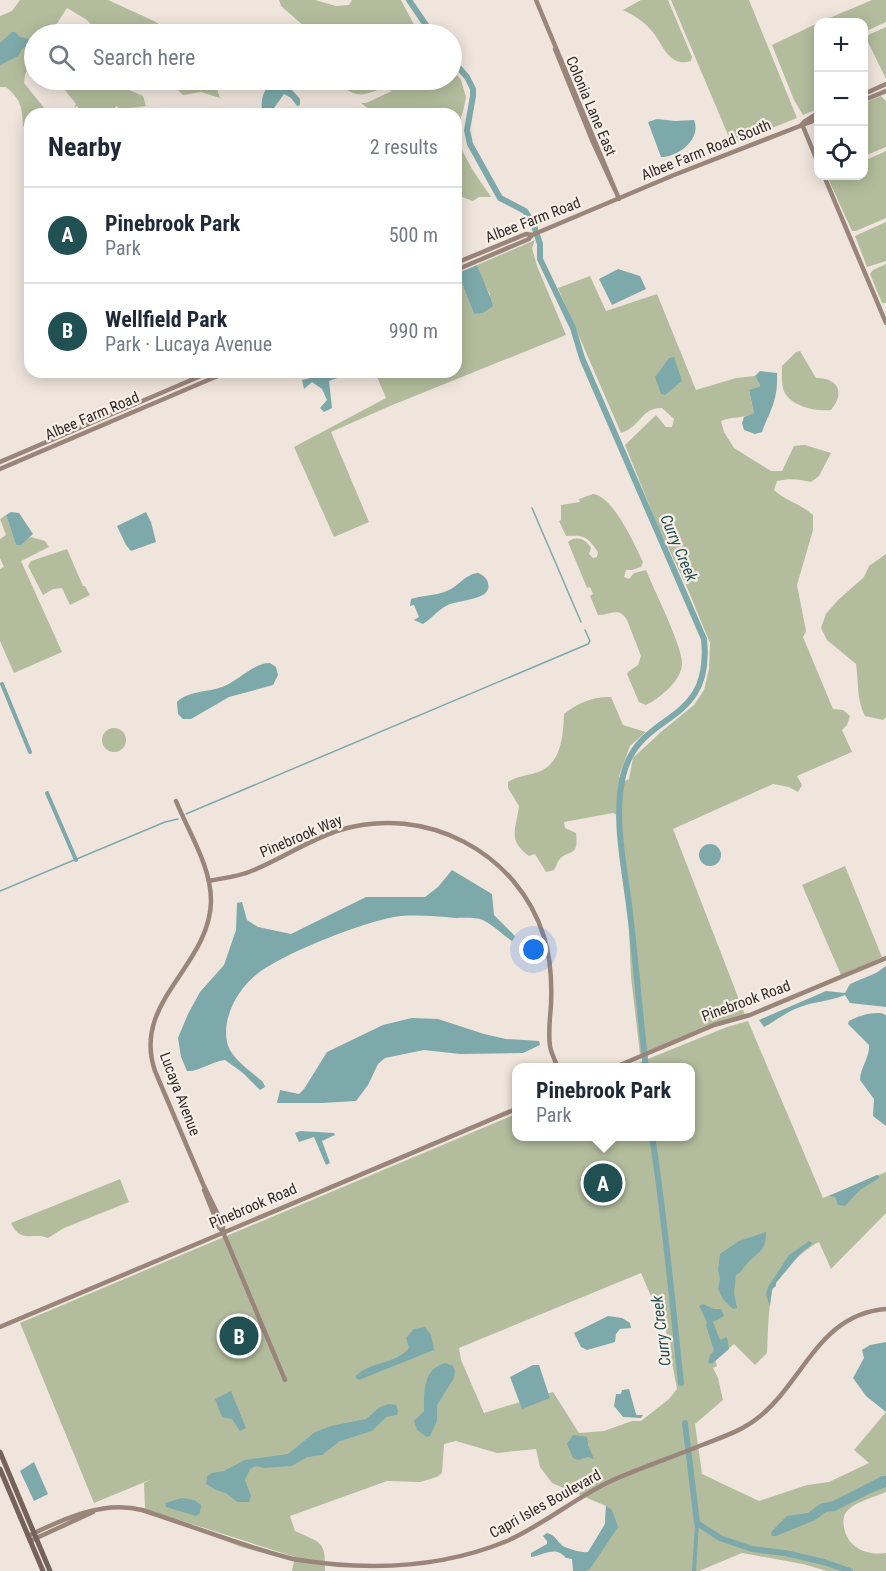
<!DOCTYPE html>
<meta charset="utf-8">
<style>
:root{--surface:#fff;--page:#f2f2f3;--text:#1f2937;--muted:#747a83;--line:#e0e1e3;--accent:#215052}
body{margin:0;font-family:"Roboto Condensed",sans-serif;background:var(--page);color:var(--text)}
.controls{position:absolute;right:18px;top:18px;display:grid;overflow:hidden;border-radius:12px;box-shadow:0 3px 15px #0003}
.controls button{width:54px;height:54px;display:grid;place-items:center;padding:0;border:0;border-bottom:2px solid var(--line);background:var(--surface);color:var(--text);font:30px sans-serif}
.you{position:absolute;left:534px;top:950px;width:21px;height:21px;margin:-15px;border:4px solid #fff;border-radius:50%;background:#1a73e8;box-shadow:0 0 0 9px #1a73e833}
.badge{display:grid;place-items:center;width:39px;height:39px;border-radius:50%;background:var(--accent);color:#fff;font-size:20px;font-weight:700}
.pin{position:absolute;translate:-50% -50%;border:3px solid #fff;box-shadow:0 2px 6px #0006}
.popup{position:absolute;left:512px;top:1063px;width:183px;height:78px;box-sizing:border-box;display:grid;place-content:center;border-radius:12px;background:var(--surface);filter:drop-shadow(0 2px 4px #0005);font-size:20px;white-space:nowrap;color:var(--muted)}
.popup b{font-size:22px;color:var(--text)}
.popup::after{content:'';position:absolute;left:50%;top:100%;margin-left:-12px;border:12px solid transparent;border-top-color:var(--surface)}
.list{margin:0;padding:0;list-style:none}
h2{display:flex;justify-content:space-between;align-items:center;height:78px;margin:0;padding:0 24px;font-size:26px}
h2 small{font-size:20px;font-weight:400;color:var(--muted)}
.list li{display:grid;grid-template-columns:39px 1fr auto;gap:18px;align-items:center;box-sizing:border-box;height:96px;padding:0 24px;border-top:2px solid var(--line)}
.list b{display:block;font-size:22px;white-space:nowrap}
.list p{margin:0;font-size:20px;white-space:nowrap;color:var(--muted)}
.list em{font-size:20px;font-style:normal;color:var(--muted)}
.icon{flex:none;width:33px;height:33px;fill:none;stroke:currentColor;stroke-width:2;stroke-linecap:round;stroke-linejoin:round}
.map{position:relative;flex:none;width:886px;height:1571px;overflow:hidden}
.search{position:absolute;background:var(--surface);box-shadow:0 3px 15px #0003;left:24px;top:24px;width:438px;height:66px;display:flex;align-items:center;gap:15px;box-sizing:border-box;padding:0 21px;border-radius:33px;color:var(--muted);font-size:22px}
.panel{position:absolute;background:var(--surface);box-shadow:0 3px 15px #0003;left:24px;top:108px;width:438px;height:270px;border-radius:18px}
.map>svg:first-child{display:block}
</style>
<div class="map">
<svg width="886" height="1571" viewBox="0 0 886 1571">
<rect width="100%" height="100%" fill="#efe5dc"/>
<path fill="#b3bd9d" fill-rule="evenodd" d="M20,0H108L154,21L175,34H100L87,20L67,8L56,25L48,34H34V54L25,75L24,83L49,114H30V130L23,126C22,106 21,100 6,87H0V16L12,11Z
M279,0H315L336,6L349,5L352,0H401L419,34H313L281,6Z
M641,0H668L692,57L691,61C667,68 663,42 650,29C642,20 633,15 623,10Z
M671,0H749L797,118L735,143L731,142Z
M872,0H886V22L864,32V22H820Z
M818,23V109L803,115L794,100L772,45Z
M886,27V79L866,38L868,35Z
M452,69L461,80L466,97L463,112L457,127L462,150L472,169L491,197H479L473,201L459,196L456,197V114H375L361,103H366L392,91C377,86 378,92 364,94C353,97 342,86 334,80H452Z
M56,80H109L116,89L120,86L143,96L146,106L131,108L122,113L117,106L115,107L116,109L113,111L111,109L107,113L106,111L100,114H80V110L77,106L74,108L76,104L60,84H56L58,82Z
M168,80H214L220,98L201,92L183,95Z
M881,96L886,101V147L864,156V103Z
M886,151V218L856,231H852L827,176H864V161Z
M886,222V261L867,267L855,236Z
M535,240L532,248L537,266L566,335L390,406L331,432L369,522L334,537L294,447L386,398L375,372H456V274L458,273L474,314L490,294L483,282L477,265Z
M886,264V303H882L870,274L873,270Z
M590,276L606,311L657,294L696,390L736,378L755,376L760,385L758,388L749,391L754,413C744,419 732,416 721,421L724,432L734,448L771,471H782L794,446L805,445L831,453L819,476L811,482C799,479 789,478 777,481L774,490C786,501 801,504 813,515V530L797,585L806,631L803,637L833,709L843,710L850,716L847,725L842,730L852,752L797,776L802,785L798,792L789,787L773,784L673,829L745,1015L640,1054L631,977L628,906L617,815L613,813L564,822L565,828L576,833C579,859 569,848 559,860C557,863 556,867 554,870L546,872L535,854L529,856C507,840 516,830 519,806L508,788V782C517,776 526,776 535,773C561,766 563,738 564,714C577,703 594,696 611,697L623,725L646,732L630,746L619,776L623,782L629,779L633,758L662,731L694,705L704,690L709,669L710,643L686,585L657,524L625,445L656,415L666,427H672L674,419L662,408C640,408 642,426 621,433L558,288Z
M800,351L816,378C839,378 845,393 831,410C816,412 790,406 784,391C781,383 782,374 782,366L796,352Z
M593,494C613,496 635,545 643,562L641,567L632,570H626L624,577L629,579L634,573L646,570C653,588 684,649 682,665C680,682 660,698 646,705L639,702L627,674L628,672L638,665L641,656L627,620C619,606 610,615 598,615L590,596L593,594L590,587L587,588L568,542C576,535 586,539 591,548L589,554L593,558L597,557L598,552C587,536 584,535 566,536L559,521L561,520V505L580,502L579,499Z
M6,515L16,545L31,537L45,541L49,547L21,561L62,652L14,673L0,641V569L4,567L0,558V539L6,535L0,519Z
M67,549L83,586H85L90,595L70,605L62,588L53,589L43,595L28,566L31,561Z
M886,554V717L883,720L865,716C856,697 859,684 856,664L827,640L821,628L826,614L838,600L864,577L869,566Z
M102 740a12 12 0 1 1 24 0a12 12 0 1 1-24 0Z
M845,866L882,957L841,975L802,885Z
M748,1021L823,1198L886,1172V1213L831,1269L819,1242C804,1249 775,1276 772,1292C768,1312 768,1333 767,1353L755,1365L734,1344L715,1360L717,1366L713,1368L718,1378L723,1400L695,1424L702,1474L759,1501L807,1485L829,1482L869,1463L854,1450L886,1412V1492C875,1497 857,1501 848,1510C843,1515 843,1520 844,1527C847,1547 866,1556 886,1553V1571H827L803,1564L742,1553L699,1571H578L605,1524L606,1506L552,1483L540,1467L536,1449L497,1453L456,1441L444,1444L442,1473L437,1477L420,1482L387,1481L290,1516L295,1531C321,1543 326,1541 325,1571H292L294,1561L241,1547L200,1531L284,1558H298L145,1509L144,1483L152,1479L94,1503L20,1323L516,1114V1136H690V1068L628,1067L727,1027ZM641,1273L666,1331L677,1389L669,1399L641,1421H632L604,1431L579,1433L553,1392L484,1413L461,1360L459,1348Z
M120,1179L129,1202L64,1228L48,1238C32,1232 21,1244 11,1223Z"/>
<path fill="#7da9aa" d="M12,32H15L20,37L29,39L30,43L22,49L18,56L0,65V43Z
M274,80H283L300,99V105L297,106L291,98L284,94L274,108L264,110L262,108C260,99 266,85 274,80Z
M657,119L675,121L694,120C702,139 678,157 661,157L648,122Z
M477,265C482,278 489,292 493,306L483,313L474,314L458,273Z
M618,269L640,276L646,289L612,305L599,279Z
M674,357L682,381L665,395L661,394L655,377L669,358Z
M760,371L777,373C778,401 771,408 762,432L755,434L744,430L742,423L744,417L754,413L749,390L759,387L760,385L755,376Z
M312,372H340V377L329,381L332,408L324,412L320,408L327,400L322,389L312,382L304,389L302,380L311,378Z
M11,512L19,513L33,534L21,545H16L6,515Z
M146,512L151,522L156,542L131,551L126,545L117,526Z
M478,573C483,575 487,578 488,583C493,601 458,599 446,606C437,611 431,619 423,624L414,620L419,617L414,605L410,606L411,599C423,595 436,596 449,590C459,585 466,574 478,573Z
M270,663L276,667L278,675L273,685L229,697L191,719H183L178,714L177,702C187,691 209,692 222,687C238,681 253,663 270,663Z
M699 855a11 11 0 1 1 22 0a11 11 0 1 1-22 0Z
M452,870L492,894L494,915L515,936L512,941C503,935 493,925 483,920C475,917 463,918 455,918C438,916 418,915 401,916C367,920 284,953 257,974C238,989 222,1017 227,1042C230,1058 252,1072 263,1082L265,1087L260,1090L243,1073L225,1060C212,1061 199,1072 187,1071L181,1057L178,1038L188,1014L200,992L224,965L236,930L237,903L242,902L247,920L258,927L291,934L366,897H425L438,887Z
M886,966V1007L850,1003L845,995C831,1001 817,1001 803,1006C789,1010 777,1020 764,1027L759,1020L826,991L845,993L850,984L876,973Z
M881,1013L886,1015V1126L873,1116L874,1099L860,1080C860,1068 870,1057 869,1045L848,1024L849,1021C860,1015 869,1013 881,1013Z
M412,1018L438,1019L484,1034L506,1039L539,1041L540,1045L523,1053L460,1054L424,1050L385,1058L378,1064L368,1085L356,1101L322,1103H277L280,1090L299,1094L304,1089L327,1052L383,1025Z
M300,1131L334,1133L335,1135L322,1141L330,1163L326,1165L314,1137L299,1142L295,1133Z
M877,1175L879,1176V1178L860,1190L845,1206L838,1205L835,1197L829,1196Z
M766,1232C766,1253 758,1251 746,1265C742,1269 742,1272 736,1275L734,1293L737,1308L733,1309L723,1299L718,1289L720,1279L718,1270L720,1254L739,1241Z
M809,1241L812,1243L811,1245L800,1254L776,1283V1286L772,1289L770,1306L766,1295L768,1287L789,1255Z
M703,1304L714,1309H721L724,1316L713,1322L720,1340L727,1337L729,1349L712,1364L708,1363L710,1355L714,1351L706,1325L707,1322L699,1306Z
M608,1316L622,1318L630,1323L631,1328L620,1329L616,1334L615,1342L587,1350L581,1347L574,1333Z
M425,1327L431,1335L434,1350L359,1380L355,1377C369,1361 395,1365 409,1348L406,1338L414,1329Z
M886,1342V1412L866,1396L853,1378L864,1358L862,1350L870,1345Z
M446,1363L453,1366L455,1371L454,1378L437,1405V1421L430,1436L427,1437L417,1430L414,1421L424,1411C424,1391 423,1368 446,1363Z
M533,1365H539L550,1398L522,1409L510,1377Z
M629,1389L636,1414L637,1415H643L641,1418L623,1417L614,1406L616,1394H621L622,1390Z
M231,1391L246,1428L240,1431L232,1419L222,1417L215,1399Z
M389,1404L396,1405L398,1411L397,1415L386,1417L372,1431L340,1441L322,1455L307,1457L292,1466L264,1468L256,1466L250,1469L245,1480L251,1496L249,1502H237L226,1493L216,1490L206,1484L207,1476L212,1473L224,1471L245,1460L288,1454L315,1432L331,1426L366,1419L380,1407Z
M573,1435L587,1437L588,1445L594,1459L588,1457L578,1460L573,1458L567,1444Z
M34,1462L48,1494L34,1501L20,1471Z
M882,1476H886V1487L871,1493L835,1511L826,1512L815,1520L776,1536H772L771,1532L787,1516L808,1513L820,1504L833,1501Z
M182,1498L194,1500L201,1505L200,1513L196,1516L166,1507L165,1503Z
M606,1506L612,1510L618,1527L590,1569L586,1571H573L572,1559L566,1558C555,1545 544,1555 531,1557V1553L547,1544V1541L543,1536L547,1533C556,1535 556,1541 563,1546C568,1549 582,1553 588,1552L605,1524Z"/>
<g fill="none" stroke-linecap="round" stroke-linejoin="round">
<path stroke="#7da9aa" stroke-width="1.5" d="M532,508L581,622
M186,814L588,644L590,641L585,630
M0,891L165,822L178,819"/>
<path stroke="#7da9aa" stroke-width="4" d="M2,684L30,752
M47,793L76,860
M694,1571L697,1523"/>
<path stroke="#7da9aa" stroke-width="6" d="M409,0L432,34
M452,60L467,77L473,89V96L467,130L470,144L500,198L525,211L533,223L540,244V259L573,328L582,358L704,639C713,729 639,708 623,776C613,820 625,869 630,913C636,964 640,1016 646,1068
M652,1136C665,1218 672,1301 681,1383
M685,1423L697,1523L720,1538L752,1549L785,1553L824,1562L850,1571"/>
<path stroke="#9a857a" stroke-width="4.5" d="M536,0L619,199
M555,49L592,140L615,190
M864,94L886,84
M864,100L886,91
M804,122L818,113
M802,124L818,163
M824,176L886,323
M456,263L526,234L532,235L674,175L818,119
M456,270L529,239L532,235
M0,462L210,372
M0,469L227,372
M176,801C189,833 211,866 211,901C210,966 131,1002 155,1071L203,1184L223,1225V1232L285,1380
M209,881C222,878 236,877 249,872C280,860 308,840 340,830C425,804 518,852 544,937C551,959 552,982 551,1005C550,1018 548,1033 550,1046C551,1053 555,1060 558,1068
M613,1068L714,1025L750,1015L886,958
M204,1190L219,1227L223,1232
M0,1327L516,1109
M28,1536C63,1519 103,1500 142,1510C192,1526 242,1546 293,1559C365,1571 439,1569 507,1541C545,1524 576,1497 613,1480C642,1467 673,1457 702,1445C722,1437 742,1431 759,1417C804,1381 819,1314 886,1309
M30,1541L93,1512"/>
<path stroke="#75625a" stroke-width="5" d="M0,1452L50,1571
M0,1469L43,1571"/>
</g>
<g text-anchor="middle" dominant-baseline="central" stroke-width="4.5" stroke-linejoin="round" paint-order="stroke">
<g font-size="15" fill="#342b28" stroke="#f8f0e8">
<text transform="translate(591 106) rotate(67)">Colonia Lane East</text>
<text transform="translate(706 150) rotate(-22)">Albee Farm Road South</text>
<text transform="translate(533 220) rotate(-21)">Albee Farm Road</text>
<text transform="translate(92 416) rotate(-23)">Albee Farm Road</text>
<text transform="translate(301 836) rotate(-23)">Pinebrook Way</text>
<text transform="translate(746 1001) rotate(-20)">Pinebrook Road</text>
<text transform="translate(180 1094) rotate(69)">Lucaya Avenue</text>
<text transform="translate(253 1206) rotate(-23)">Pinebrook Road</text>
<text transform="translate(545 1504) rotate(-29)">Capri Isles Boulevard</text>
</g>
<g font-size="16" font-style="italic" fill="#215052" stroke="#f8f0e8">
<text transform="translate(679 548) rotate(67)">Curry Creek</text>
<text transform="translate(661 1331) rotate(-97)">Curry Creek</text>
</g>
</g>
</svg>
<div class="controls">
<button>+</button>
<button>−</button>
<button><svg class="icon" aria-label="locate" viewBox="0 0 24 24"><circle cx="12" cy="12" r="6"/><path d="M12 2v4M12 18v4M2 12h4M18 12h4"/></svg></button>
</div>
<div class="you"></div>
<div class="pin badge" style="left:603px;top:1183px">A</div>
<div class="popup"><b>Pinebrook Park</b>Park</div>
<div class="pin badge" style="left:239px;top:1336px">B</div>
<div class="search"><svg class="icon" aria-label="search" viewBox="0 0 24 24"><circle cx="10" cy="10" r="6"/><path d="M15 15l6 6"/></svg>Search here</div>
<section class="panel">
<h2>Nearby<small>2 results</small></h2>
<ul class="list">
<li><span class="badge">A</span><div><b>Pinebrook Park</b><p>Park</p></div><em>500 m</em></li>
<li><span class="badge">B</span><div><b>Wellfield Park</b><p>Park · Lucaya Avenue</p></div><em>990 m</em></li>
</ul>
</section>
</div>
